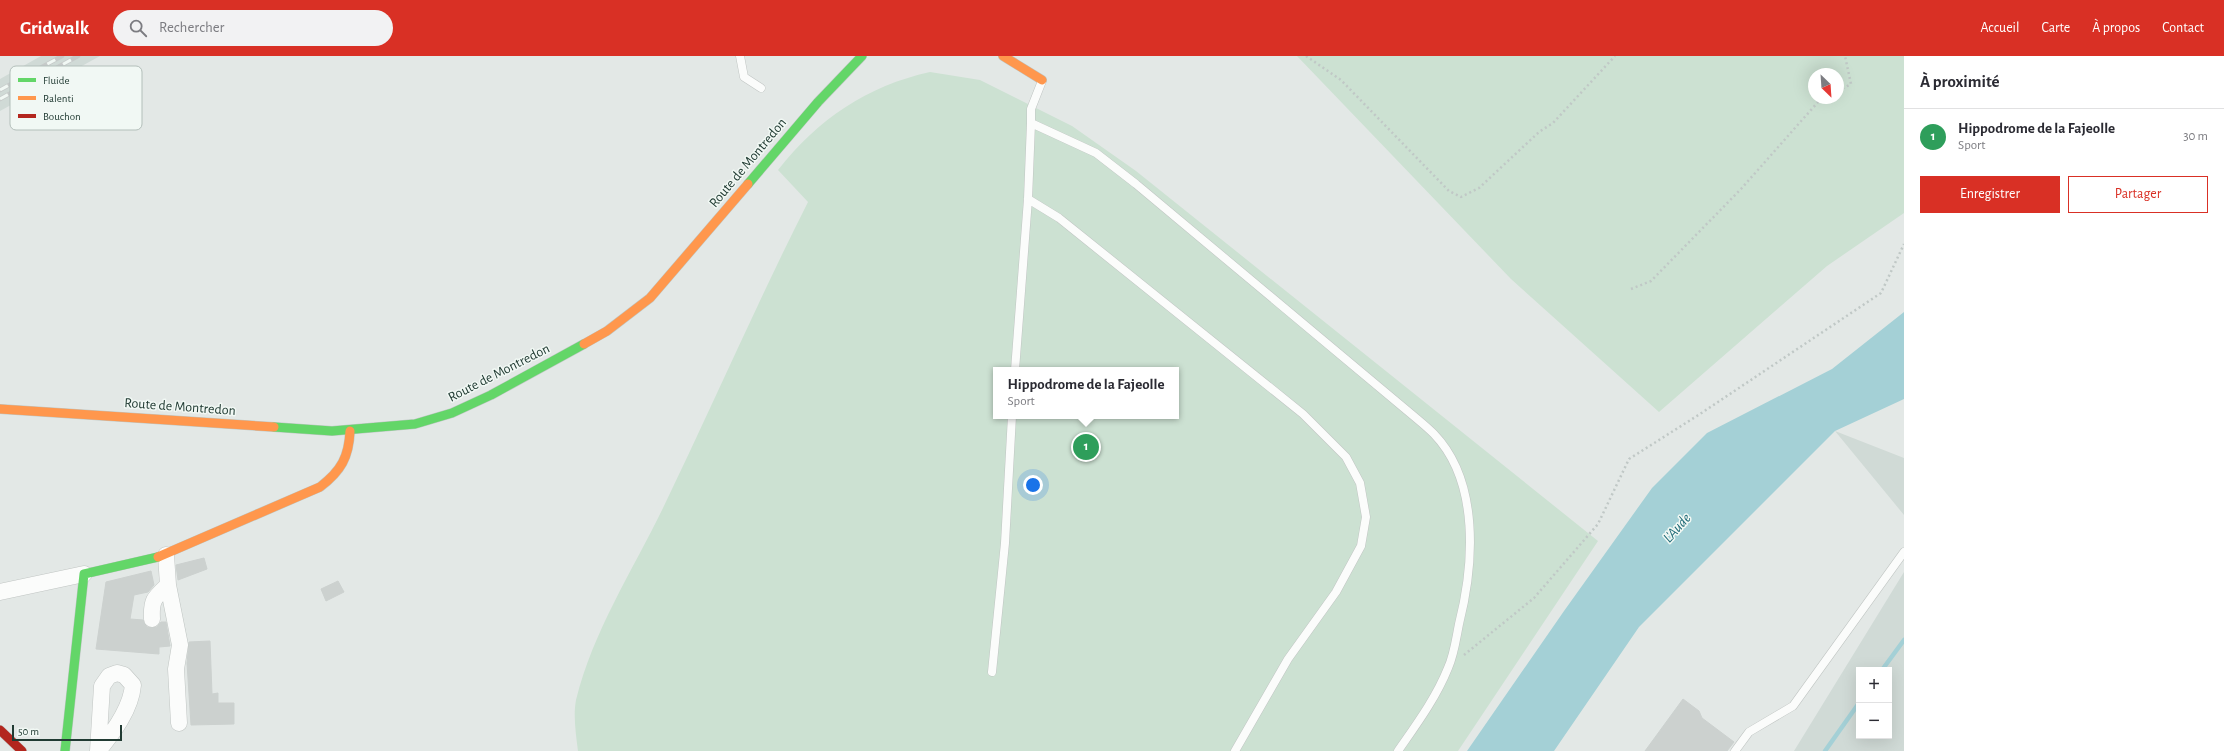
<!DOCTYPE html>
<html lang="fr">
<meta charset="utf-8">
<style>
:root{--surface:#fff;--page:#f2f2f3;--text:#2b2b33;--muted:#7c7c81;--line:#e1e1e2;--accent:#d93025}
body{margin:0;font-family:"Alegreya Sans",sans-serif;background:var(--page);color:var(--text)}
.controls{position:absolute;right:12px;bottom:12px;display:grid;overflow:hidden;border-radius:0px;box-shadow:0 4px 16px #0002}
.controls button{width:36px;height:36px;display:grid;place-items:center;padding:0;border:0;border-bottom:1px solid var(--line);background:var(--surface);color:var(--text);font:20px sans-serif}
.compass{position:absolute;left:1808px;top:12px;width:36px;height:36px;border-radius:50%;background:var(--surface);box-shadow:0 4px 16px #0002;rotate:155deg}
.scale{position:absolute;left:12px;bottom:10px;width:110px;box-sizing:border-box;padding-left:4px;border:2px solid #213b33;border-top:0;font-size:11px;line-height:14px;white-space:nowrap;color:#213b33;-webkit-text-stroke:3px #f1f8f4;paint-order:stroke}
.you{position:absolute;left:1033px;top:429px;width:14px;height:14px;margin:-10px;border:3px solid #fff;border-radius:50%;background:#1a73e8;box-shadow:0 0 0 6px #1a73e833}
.badge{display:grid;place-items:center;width:26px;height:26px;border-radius:50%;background:var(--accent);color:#fff;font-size:13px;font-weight:700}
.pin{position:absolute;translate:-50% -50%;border:2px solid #fff;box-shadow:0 1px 4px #0006}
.popup{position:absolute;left:993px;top:311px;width:186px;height:52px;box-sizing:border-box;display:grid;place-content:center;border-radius:0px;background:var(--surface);filter:drop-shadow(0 1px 3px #0005);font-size:13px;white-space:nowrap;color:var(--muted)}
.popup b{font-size:15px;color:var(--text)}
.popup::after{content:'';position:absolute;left:50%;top:100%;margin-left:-8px;border:8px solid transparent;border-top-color:var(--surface)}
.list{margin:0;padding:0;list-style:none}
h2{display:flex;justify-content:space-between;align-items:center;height:52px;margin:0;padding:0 16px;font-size:17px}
h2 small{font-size:13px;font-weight:400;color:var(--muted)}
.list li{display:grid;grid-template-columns:26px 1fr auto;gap:12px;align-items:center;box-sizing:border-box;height:56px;padding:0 16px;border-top:1px solid var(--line)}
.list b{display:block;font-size:15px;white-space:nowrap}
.list p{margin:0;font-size:13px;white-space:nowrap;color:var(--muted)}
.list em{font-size:13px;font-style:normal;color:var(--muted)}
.actions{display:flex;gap:8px;padding:12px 16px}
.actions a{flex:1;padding:9px 0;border:1px solid var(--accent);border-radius:0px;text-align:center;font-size:14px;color:var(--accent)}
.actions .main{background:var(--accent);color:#fff}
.icon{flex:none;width:22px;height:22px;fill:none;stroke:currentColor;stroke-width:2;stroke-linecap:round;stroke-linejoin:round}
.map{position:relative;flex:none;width:1904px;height:695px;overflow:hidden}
header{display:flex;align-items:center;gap:24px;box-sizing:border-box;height:56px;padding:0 20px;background:var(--accent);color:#fff}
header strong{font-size:19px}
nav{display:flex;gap:22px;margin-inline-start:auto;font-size:14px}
.search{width:280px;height:36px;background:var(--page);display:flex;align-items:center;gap:10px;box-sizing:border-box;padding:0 14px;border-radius:22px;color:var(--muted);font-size:15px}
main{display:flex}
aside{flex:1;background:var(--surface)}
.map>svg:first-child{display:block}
</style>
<header>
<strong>Gridwalk</strong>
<div class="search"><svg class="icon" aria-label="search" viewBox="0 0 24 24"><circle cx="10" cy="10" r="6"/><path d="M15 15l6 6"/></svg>Rechercher</div>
<nav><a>Accueil</a><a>Carte</a><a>À propos</a><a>Contact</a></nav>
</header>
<main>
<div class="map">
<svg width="1904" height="695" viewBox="0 0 1904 695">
<rect width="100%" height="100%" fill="#e3e8e6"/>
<path fill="#d0dad6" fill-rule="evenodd" d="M41,0H100L0,55V23Z
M1835,375L1904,402V459Z
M1904,516V695H1794ZM1859,614H1889V680H1859Z"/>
<path fill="#cce1d2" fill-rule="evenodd" d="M1297,0H1904V157L1827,210L1659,356L1511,223ZM1814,18H1838V42H1814Z
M930,16L980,24L1072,70L1136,115L1598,485L1458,695H578C576,679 573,660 576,644C593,575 633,514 663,452C712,350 757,247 808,146L778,114C818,63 867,30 930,16ZM996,314H1176V360H996Z"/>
<path fill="#a4d0d6" d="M1904,256V343L1835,375L1639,571L1554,695H1467L1564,555L1652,432L1707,377L1832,313Z"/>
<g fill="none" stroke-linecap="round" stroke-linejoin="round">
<path stroke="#a4d0d6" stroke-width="4.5" d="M1882,614L1904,584
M1825,695L1859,647"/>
</g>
<path fill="#ccd1cf" stroke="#ccd1cf" d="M204,502L207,513L178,524L176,509Z
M151,515L154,529L148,536L134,539L130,563L143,564L147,571L152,572L157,571L161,566H166L170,590L159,591V598L96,593L106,526Z
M338,525L344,536L326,545L321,533Z
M210,585L212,638L218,637V647H234V668L191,669L187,607L189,586Z
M1683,643L1699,655L1702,662L1734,686L1727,695H1645Z"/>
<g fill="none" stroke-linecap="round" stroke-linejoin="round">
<g stroke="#c0c5c3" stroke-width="9">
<path id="lane" d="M740,0L744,21L761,32
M1042,25L1031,53V67L1096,97L1136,128L1416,362C1422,367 1428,372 1434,378C1480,426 1474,509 1459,568C1456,583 1454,599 1448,612C1436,642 1416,669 1398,695
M1028,143L1059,162L1303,358L1346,401L1360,427L1366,461L1361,490L1336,536L1288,603L1235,695
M1015,314L1028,143L1031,67
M992,616L1005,487L1012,360
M1735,695L1749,676L1793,650L1904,496"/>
</g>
<g stroke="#c0c5c3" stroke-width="17">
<path id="street" d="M168,529L180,589L176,613L179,667
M0,536L84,518
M152,563C151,544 154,542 168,529L166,499
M98,695L102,630L109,620L117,617L124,619L133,629C131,653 113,677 98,695"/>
</g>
<g stroke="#bec6c3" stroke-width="10">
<path id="fast" d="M748,128L818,46L862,0
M274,371L332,375L415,368L452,357L491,339L584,288
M65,695L84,518L158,501"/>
</g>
<g stroke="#bec6c3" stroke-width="10">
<path id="slow" d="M1003,0L1042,24
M584,288L607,275L650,242L748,128
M0,353L274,371
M158,501L320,431C341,415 349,401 350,375"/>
</g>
<g stroke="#bec6c3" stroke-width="10">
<path id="jam" d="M0,674L22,695"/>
</g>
<path stroke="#c0c8c6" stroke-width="2.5" stroke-dasharray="2 3" stroke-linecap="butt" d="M1306,0L1341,24L1449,135L1461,141L1479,132L1539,76L1553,67L1615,0
M1838,35L1851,28L1845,0
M1631,233L1651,225L1741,133L1818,46L1826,42
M1464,599L1534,542L1598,468L1629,403L1700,358L1881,237L1904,188"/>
<use href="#lane" stroke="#fbfcfb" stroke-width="8"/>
<use href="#street" stroke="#fbfcfb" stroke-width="16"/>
<use href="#fast" stroke="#63d668" stroke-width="9"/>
<use href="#slow" stroke="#ff974d" stroke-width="9"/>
<use href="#jam" stroke="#b3261e" stroke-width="9"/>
<g stroke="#c6cac9" stroke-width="4.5">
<path id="rail" d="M0,34L62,0
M0,43L78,0"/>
</g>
<use href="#rail" stroke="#f1f8f4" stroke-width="3" stroke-dasharray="9" stroke-linecap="butt"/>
</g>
<g text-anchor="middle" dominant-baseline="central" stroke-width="3" stroke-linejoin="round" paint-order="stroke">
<g font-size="14" fill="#213b33" stroke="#f1f8f4">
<text transform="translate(748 107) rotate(-50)">Route de Montredon</text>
<text transform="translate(499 317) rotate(-27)">Route de Montredon</text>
<text transform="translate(180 351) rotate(4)">Route de Montredon</text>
</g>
<g font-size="15" font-style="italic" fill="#1d6976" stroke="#f1f8f4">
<text transform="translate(1677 472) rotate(-48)">L'Aude</text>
</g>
</g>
<rect x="10" y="10" width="132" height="64" rx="6" fill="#f1f8f4" stroke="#b3bfba" stroke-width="1"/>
<rect x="18" y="22" width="18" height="4" fill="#63d668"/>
<rect x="18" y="40" width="18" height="4" fill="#ff974d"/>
<rect x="18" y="58" width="18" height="4" fill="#b3261e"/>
<g font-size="11" fill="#213b33">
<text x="43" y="28">Fluide</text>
<text x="43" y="46">Ralenti</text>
<text x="43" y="64">Bouchon</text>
</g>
</svg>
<div class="controls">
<button>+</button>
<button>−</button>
</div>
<svg class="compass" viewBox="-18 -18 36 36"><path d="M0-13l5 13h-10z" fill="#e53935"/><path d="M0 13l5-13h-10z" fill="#7c7c81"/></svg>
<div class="scale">50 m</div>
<div class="you"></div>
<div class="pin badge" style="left:1086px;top:391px;background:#2e9e5b">1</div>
<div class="popup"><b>Hippodrome de la Fajeolle</b>Sport</div>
</div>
<aside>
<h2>À proximité<small></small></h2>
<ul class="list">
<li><span class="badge" style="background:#2e9e5b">1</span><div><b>Hippodrome de la Fajeolle</b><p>Sport</p></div><em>30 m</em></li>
</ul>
<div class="actions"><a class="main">Enregistrer</a><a>Partager</a></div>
</aside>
</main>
